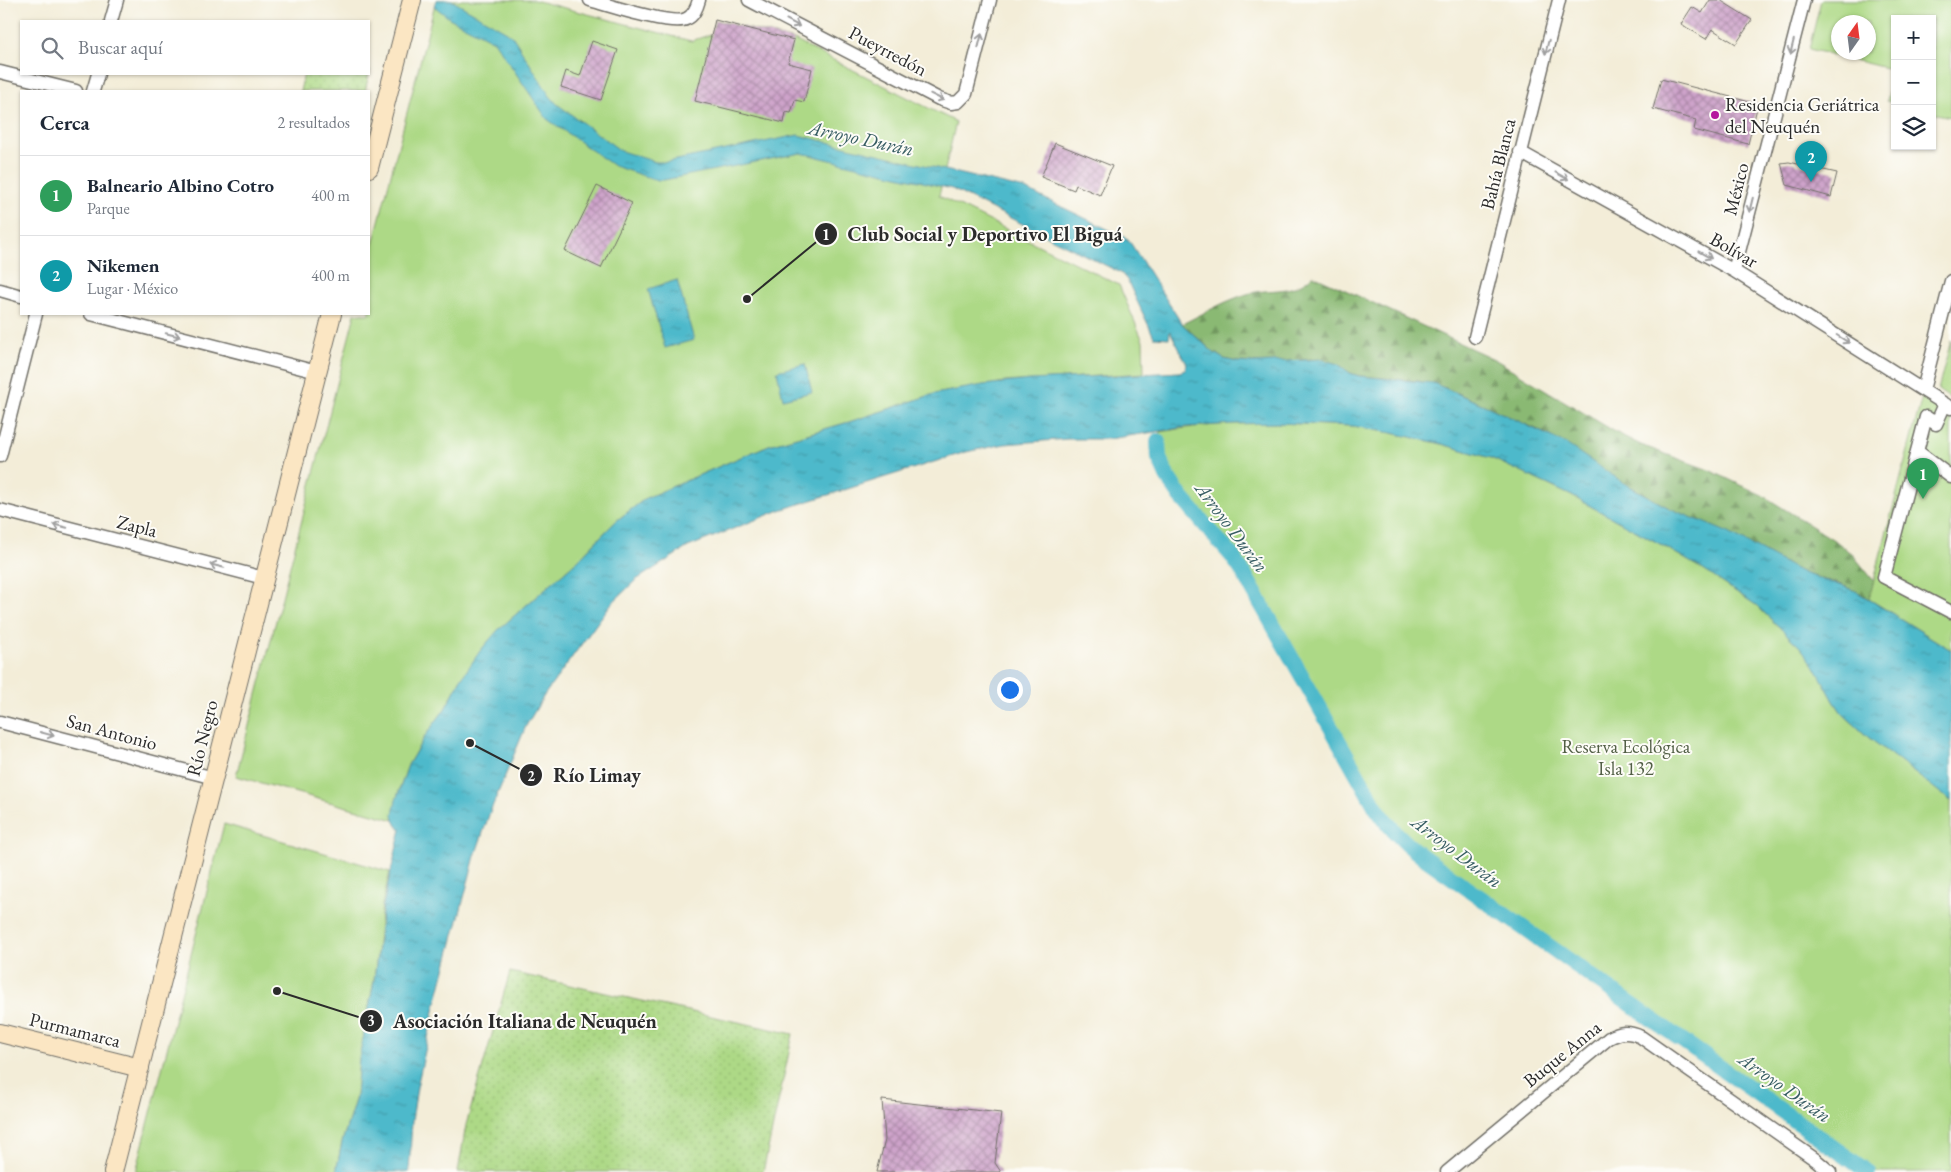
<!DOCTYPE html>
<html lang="es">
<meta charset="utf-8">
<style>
:root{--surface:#fff;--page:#f2f2f3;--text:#1f2937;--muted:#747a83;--line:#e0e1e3;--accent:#ea580c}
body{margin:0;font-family:"EB Garamond",serif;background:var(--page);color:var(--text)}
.controls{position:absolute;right:15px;top:15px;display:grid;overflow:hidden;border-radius:0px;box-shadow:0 1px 4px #0004}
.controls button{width:45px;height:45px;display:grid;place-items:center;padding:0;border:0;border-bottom:1px solid var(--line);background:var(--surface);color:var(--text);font:25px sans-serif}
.compass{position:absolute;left:1831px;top:15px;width:45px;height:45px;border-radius:50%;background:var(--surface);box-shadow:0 1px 4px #0004;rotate:14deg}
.you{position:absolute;left:1009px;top:689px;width:18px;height:18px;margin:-12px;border:4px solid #fff;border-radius:50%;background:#1a73e8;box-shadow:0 0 0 8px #1a73e833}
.badge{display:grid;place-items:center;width:32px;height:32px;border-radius:50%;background:var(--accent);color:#fff;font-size:16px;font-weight:700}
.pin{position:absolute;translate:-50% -41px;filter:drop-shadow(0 1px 2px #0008)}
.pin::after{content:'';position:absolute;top:26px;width:18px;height:15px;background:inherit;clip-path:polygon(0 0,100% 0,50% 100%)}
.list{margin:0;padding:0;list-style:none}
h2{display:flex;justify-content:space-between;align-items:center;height:65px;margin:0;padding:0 20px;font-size:21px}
h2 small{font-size:16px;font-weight:400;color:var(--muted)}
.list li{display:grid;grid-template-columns:32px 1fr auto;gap:15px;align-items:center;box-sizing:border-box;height:80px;padding:0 20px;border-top:1px solid var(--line)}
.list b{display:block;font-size:19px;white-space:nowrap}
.list p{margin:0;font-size:16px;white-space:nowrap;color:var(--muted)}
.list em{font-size:16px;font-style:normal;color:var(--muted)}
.icon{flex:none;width:28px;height:28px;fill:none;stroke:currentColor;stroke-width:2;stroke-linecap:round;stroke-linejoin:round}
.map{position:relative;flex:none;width:1951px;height:1172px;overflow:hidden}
.search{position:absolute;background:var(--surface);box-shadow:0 1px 4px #0004;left:20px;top:20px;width:350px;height:55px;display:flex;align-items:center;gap:12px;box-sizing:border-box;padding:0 18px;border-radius:0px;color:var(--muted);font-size:19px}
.panel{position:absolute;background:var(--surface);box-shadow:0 1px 4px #0004;left:20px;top:90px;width:350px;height:225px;border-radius:0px}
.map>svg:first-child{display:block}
</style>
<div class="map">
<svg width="1951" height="1172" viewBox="0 0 1951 1172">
<defs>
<pattern id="grass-dots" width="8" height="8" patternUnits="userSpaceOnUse" patternTransform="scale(1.25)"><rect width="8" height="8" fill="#add986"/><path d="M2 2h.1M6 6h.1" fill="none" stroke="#95ba74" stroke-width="1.8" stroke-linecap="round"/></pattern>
<pattern id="forest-firs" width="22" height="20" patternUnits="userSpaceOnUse" patternTransform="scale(1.25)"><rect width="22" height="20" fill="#8ab973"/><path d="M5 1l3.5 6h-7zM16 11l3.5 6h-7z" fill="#71975f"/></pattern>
<pattern id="water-ripples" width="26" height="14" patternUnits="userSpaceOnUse" patternTransform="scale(1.25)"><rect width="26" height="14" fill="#4eb9cb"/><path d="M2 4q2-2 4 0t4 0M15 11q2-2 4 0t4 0" fill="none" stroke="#4197a5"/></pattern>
<pattern id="building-cross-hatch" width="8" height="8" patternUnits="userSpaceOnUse" patternTransform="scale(1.25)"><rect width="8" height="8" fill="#cea3ca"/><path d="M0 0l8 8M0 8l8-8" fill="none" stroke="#a785a4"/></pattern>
</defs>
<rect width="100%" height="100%" fill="#fdfcf7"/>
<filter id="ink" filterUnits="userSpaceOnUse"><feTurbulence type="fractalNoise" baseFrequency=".02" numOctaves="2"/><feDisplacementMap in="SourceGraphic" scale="10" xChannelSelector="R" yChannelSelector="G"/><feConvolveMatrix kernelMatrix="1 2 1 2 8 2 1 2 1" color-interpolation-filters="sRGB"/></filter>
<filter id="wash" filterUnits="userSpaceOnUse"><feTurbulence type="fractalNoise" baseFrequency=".0096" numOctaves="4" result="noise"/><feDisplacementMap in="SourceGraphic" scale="20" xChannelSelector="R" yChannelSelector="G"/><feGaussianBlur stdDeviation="1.12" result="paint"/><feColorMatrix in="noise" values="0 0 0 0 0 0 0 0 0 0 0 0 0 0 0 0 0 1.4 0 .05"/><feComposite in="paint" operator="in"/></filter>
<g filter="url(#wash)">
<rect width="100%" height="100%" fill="#f3edd8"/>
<path fill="url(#grass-dots)" stroke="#6c8258" d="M369,70H370L365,91H300L304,74H369Z
M510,972L793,1034L763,1172H458L466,1125Z"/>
<path fill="url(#forest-firs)" stroke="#5a724f" d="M1313,275L1496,360L1617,433L1641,445L1709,470L1762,495L1837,542L1853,555L1874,581L1869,599L1854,590L1839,584L1803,573L1729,534L1669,508L1624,483L1545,433L1446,388L1419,381L1359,376L1311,359L1268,363L1237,362L1224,359L1214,353L1182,324C1203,314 1224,301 1247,294C1272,287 1292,296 1313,275Z"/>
<path fill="#add986" stroke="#6c8258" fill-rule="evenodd" d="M436,0H534L691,41L712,34L715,20L794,40L956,122L939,196L1119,285L1143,341L1144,373L1004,382L934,394L849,422L769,445L646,498L616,521L578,560L498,630L461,679L445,709L425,736L408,765L396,800L394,820L236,776L355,314H369V260Z
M1821,0H1951V117L1932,113V19H1895V103L1887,101L1894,70L1809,49ZM1838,22H1868V52H1838Z
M1951,340V399L1938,390Z
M1922,397L1951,416V650L1869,599Z
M1277,423L1353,426L1392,433L1438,443L1491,458L1570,495L1662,545L1702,569L1756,605L1800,647L1815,665L1834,701L1842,713L1868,737L1951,801V1172H1868L1419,854C1397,836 1382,817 1368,793L1243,572C1236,561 1229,550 1220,540C1201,519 1167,487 1159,459C1157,450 1158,441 1160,432C1199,425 1238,423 1277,423Z
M224,824L390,872L382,905L374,981L359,1059L356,1097L342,1142L336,1172H136Z"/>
<path fill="url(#water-ripples)" stroke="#3c727b" d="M436,0H451L507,32L513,37L550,96L557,104L621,151L656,162H667L798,135L1025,189L1128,239L1182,324L1214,353L1224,359L1237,362L1254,363L1321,359L1338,364L1350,373L1359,376L1433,383L1491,408L1566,444L1624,483L1669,508L1729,533L1803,573L1854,590L1951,650V801L1868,737L1842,713L1834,701L1814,665L1800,647L1756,605L1702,569L1662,545L1570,495L1491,458L1438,443L1392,433L1353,426L1277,423L1233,424L1187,427L1109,439H1068L1005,444L966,452L780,510L688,547L636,580L611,604L545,694L526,726L490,812L475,856L434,1011L417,1087L412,1121L409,1172H336L342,1142L356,1097L359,1059L374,981L383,905L401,829L397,826L394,820L393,814L396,800L408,765L425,736L445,709L461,679L480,651L498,630L578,560L616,521L646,498L769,445L849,422L934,394L983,385L1030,380L1179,372L1185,370L1187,364L1170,331L1169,338L1154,337L1127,280L1121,273L952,189L801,153L664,180H656L614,166L547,119L494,41L449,18L434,6Z
M677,280L694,340L665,348L648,289Z
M805,364L812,392L783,399L777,371Z"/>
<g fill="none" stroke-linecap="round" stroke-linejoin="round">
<path stroke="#4eb9cb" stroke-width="16" d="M1158,441L1159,458L1167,476L1181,497L1232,556L1243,572L1377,809C1389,827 1402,841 1419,854L1868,1172"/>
</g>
<g id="blocks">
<path fill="url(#building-cross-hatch)" d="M1710,0H1720L1752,20L1736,44L1712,29L1706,39L1681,24L1692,7L1702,13Z
M715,20L794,40L788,63L812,69L804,102L795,100L791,113L786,112L784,123L695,101Z
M592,41L618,50L601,100L561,87L566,71L580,76Z
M1661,79L1758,104L1748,144L1694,130L1696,120L1653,109Z
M1055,143L1112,166L1100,195L1076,185L1074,190L1041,177Z
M1789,162L1837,173L1831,197L1787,185L1781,163Z
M597,186L632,203L601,268L565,251Z
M882,1100L1001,1113L995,1163L1001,1172H877L885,1140Z"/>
</g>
</g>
<g filter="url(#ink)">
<use href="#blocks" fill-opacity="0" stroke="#716f68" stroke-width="1"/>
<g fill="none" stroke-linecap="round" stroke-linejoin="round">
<g stroke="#716f68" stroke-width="15">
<path id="street" d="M590,0C608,5 672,26 686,19C694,16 697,7 699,0
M749,0L939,99L951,103L958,102L966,94L990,0
M111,21L117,0
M0,72L76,91
M93,91L98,74
M1520,152L1734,271L1951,408
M1734,271L1804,0
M0,290L21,296
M91,314L317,372
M1475,337L1559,0
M1923,390L1951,281
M1945,404L1936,424L1926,417L1884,577L1951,612
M1917,451L1951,477
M0,456L36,314
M0,510L264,578
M0,722L214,778
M1447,1172L1609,1038C1620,1032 1629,1031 1641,1037L1816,1160L1830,1172"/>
</g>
<g stroke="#716f68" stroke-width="20">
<path id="secondary" d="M369,168L412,0
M0,1033L140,1068
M113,1172L332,314"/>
</g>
<use href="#street" stroke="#fff" stroke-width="12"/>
<use href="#secondary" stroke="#fbe6c3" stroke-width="18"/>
</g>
<defs><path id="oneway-shaft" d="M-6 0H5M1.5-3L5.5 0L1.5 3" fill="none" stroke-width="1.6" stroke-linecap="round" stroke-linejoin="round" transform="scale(1.25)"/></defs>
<g stroke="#a0a0a0">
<use href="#oneway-shaft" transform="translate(793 23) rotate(28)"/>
<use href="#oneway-shaft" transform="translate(980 41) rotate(-76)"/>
<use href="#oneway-shaft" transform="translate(1547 47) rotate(104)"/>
<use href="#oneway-shaft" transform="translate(1792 47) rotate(104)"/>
<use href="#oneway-shaft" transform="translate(937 97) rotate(26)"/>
<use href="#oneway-shaft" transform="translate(1562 176) rotate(29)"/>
<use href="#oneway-shaft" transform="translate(1751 205) rotate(104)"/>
<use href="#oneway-shaft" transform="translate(1705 255) rotate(29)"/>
<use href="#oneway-shaft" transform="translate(173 335) rotate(14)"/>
<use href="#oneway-shaft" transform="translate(1843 339) rotate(32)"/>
<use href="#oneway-shaft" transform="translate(60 526) rotate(-166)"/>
<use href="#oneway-shaft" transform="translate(217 566) rotate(-166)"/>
<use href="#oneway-shaft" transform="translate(47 734) rotate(15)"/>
</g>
</g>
<circle fill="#b5179e" stroke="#fdfcf7" stroke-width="2" cx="1715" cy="115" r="5"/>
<g text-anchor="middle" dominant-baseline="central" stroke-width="4" stroke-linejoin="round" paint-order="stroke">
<g font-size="19" fill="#2b2b2b" stroke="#fdfcf7">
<text transform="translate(888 51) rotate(28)">Pueyrredón</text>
<text transform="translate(1498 164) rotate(-76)">Bahía Blanca</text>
<text transform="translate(1736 189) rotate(-76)">México</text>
<text transform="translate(1734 250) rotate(30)">Bolívar</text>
<text transform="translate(137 526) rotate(14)">Zapla</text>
<text transform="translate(112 732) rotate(15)">San Antonio</text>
<text transform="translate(202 738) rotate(-76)">Río Negro</text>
<text transform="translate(75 1030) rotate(14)">Purmamarca</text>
<text transform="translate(1562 1054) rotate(-39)">Buque Anna</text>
</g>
<g font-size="19" fill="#2b2b2b" stroke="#fdfcf7" text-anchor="start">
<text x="1725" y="104">Residencia Geriátrica<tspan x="1725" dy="22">del Neuquén</tspan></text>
</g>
<g font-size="19" fill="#525f46" stroke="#fdfcf7">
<text x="1626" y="746">Reserva Ecológica<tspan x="1626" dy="22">Isla 132</tspan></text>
</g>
<g font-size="20" font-style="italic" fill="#375d63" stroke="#fdfcf7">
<text transform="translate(861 138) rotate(12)">Arroyo Durán</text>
<text transform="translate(1232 527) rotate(53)">Arroyo Durán</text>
<text transform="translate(1457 851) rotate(37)">Arroyo Durán</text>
<text transform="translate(1785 1087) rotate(35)">Arroyo Durán</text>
</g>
</g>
<path fill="none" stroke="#2b2b2b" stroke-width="2" d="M747 299L826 234M470 743L531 775M277 991L371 1021"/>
<g fill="#2b2b2b" stroke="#fdfcf7" stroke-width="2">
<circle cx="747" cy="299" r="5"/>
<circle cx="470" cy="743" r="5"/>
<circle cx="277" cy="991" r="5"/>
<circle cx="826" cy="234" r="12"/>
<circle cx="531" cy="775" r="12"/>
<circle cx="371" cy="1021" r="12"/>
</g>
<g font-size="15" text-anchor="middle" font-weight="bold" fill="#fff">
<text x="826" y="240">1</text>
<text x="531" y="781">2</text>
<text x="371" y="1026">3</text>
</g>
<g font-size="20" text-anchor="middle" font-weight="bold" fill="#2b2b2b" stroke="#fdfcf7" stroke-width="4" stroke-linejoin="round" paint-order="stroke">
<text x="985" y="241">Club Social y Deportivo El Biguá</text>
<text x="597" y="782">Río Limay</text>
<text x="525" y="1028">Asociación Italiana de Neuquén</text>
</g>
</svg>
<div class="controls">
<button>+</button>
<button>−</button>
<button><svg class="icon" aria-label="layers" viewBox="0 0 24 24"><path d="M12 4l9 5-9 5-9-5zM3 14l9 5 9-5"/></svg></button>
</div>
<svg class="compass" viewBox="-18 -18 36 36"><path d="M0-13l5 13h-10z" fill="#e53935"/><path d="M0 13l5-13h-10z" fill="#747a83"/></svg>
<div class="you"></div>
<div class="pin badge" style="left:1923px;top:499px;background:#2e9e5b">1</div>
<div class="pin badge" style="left:1811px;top:182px;background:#0f9aa8">2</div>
<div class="search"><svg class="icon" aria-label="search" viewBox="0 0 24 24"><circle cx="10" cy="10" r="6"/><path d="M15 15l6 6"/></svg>Buscar aquí</div>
<section class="panel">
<h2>Cerca<small>2 resultados</small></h2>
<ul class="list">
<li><span class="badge" style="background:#2e9e5b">1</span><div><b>Balneario Albino Cotro</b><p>Parque</p></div><em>400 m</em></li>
<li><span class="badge" style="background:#0f9aa8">2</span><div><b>Nikemen</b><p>Lugar · México</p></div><em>400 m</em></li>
</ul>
</section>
</div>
